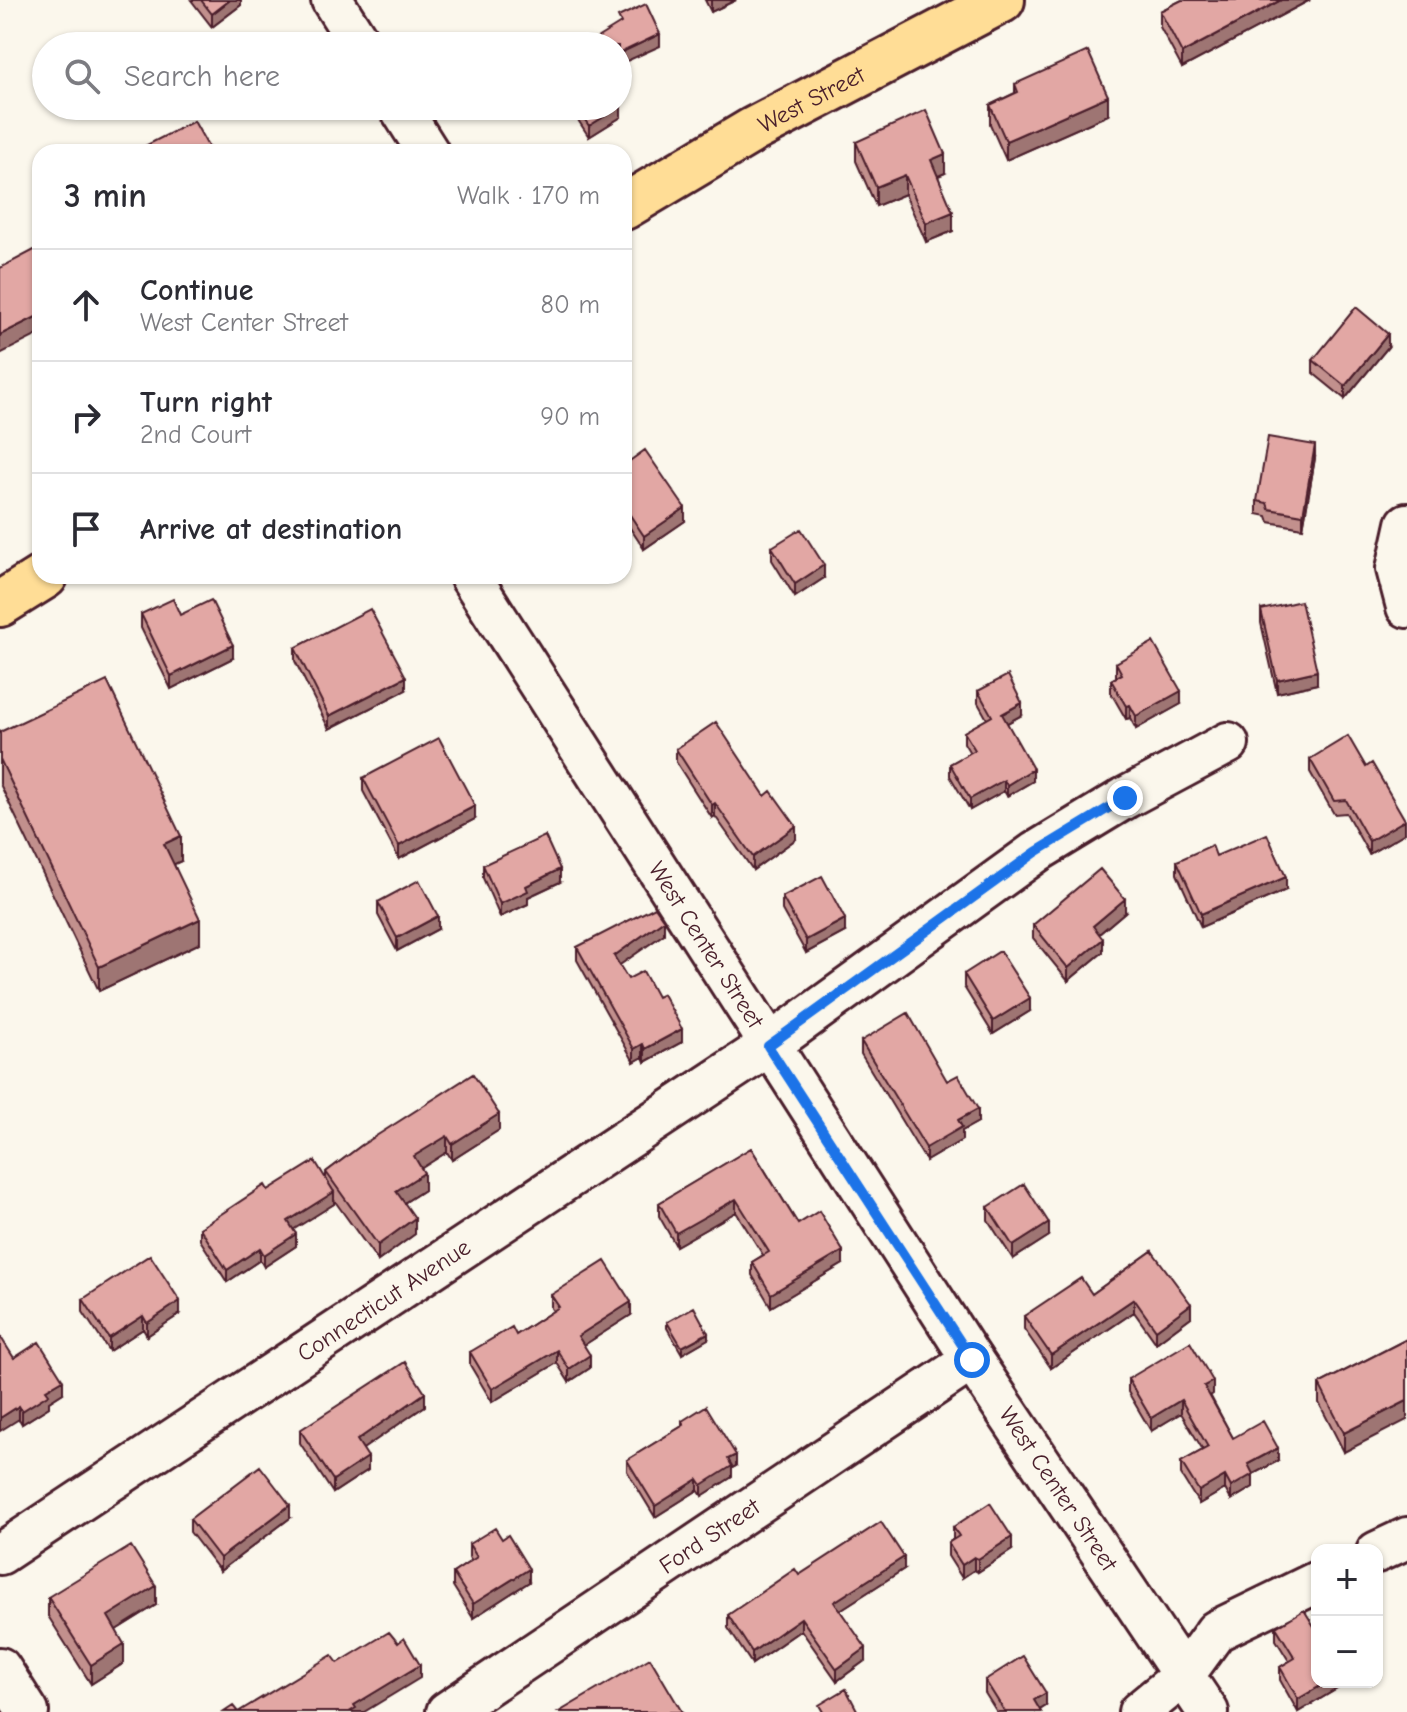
<!DOCTYPE html>
<meta charset="utf-8">
<style>
:root{--surface:#fff;--page:#f2f2f3;--text:#2b2b33;--muted:#7c7c81;--line:#e1e1e2}
body{margin:0;font-family:"Comic Neue",sans-serif;background:var(--page);color:var(--text)}
.controls{position:absolute;right:24px;bottom:24px;display:grid;overflow:hidden;border-radius:16px;box-shadow:0 2px 6px #0004}
.controls button{width:72px;height:72px;display:grid;place-items:center;padding:0;border:0;border-bottom:2px solid var(--line);background:var(--surface);color:var(--text);font:40px sans-serif}
.stop{position:absolute;width:24px;height:24px;margin:-18px;border:6px solid #1a73e8;border-radius:50%;background:#fff}
.stop.end{background:#1a73e8;border-color:#fff;box-shadow:0 2px 8px #0008}
.list{margin:0;padding:0;list-style:none}
h2{display:flex;justify-content:space-between;align-items:center;height:104px;margin:0;padding:0 32px;font-size:34px}
h2 small{font-size:26px;font-weight:400;color:var(--muted)}
.list li{display:grid;grid-template-columns:52px 1fr auto;gap:24px;align-items:center;box-sizing:border-box;height:112px;padding:0 32px;border-top:2px solid var(--line)}
.list b{display:block;font-size:30px;white-space:nowrap}
.list p{margin:0;font-size:26px;white-space:nowrap;color:var(--muted)}
.list em{font-size:26px;font-style:normal;color:var(--muted)}
.icon{flex:none;width:44px;height:44px;fill:none;stroke:currentColor;stroke-width:2;stroke-linecap:round;stroke-linejoin:round}
.map{position:relative;flex:none;width:1407px;height:1712px;overflow:hidden}
.search{position:absolute;background:var(--surface);box-shadow:0 2px 6px #0004;left:32px;top:32px;width:600px;height:88px;display:flex;align-items:center;gap:20px;box-sizing:border-box;padding:0 28px;border-radius:44px;color:var(--muted);font-size:30px}
.panel{position:absolute;background:var(--surface);box-shadow:0 2px 6px #0004;left:32px;top:144px;width:600px;height:440px;border-radius:24px}
.map>svg:first-child{display:block}
</style>
<div class="map">
<svg width="1407" height="1712" viewBox="0 0 1407 1712">
<rect width="100%" height="100%" fill="#fbf7ec"/>
<filter id="ink" filterUnits="userSpaceOnUse"><feTurbulence type="fractalNoise" baseFrequency=".0125" numOctaves="2"/><feDisplacementMap in="SourceGraphic" scale="16" xChannelSelector="R" yChannelSelector="G"/><feConvolveMatrix kernelMatrix="1 2 1 2 8 2 1 2 1" color-interpolation-filters="sRGB"/></filter>
<g filter="url(#ink)">
<g fill="none" stroke-linecap="round" stroke-linejoin="round">
<g stroke="#4a1f2b" stroke-width="46">
<g id="minor">
<path d="M332,0L361,46"/>
<path d="M399,106L428,152"/>
<path d="M1407,524L1397,569L1407,607"/>
<path id="s1" d="M470,576L972,1360L1208,1712"/>
<path d="M1377,1552L1407,1538"/>
<path id="s2" d="M0,1554L768,1046L1036,852L1125,798L1228,743"/>
<path d="M0,1668L28,1712"/>
<path id="s3" d="M447,1712L972,1360"/>
<path d="M1139,1712L1184,1675L1216,1631L1317,1582"/>
</g>
</g>
<g stroke="#4a1f2b" stroke-width="50">
<g id="major">
<path id="s4" d="M624,207L753,130L1002,0"/>
<path d="M0,604L45,576"/>
</g>
</g>
<use href="#minor" stroke="#fbf7ec" stroke-width="40"/>
<use href="#major" stroke="#ffdd96" stroke-width="44"/>
</g>
<path fill="#c2908d" stroke="#4a1f2b" stroke-width="2" d="M191,0H241V5L212,27Z
M705,0H736L711,12Z
M1182,0H1310L1182,68L1160,27V11Z
M1015,84L1108,115L1006,160L990,124V105L1015,93Z
M569,106H618L621,117L589,137Z
M856,142L945,173L938,176L953,231L926,242L905,194L876,206L856,161Z
M1388,347L1345,399L1313,373V360Z
M1315,458L1303,528L1269,522L1267,516L1257,514V501Z
M624,465L685,521L644,549L624,519Z
M772,547L824,578L795,597L772,560Z
M1261,610L1317,684L1277,693L1261,623Z
M141,614L180,615L233,658L171,689L141,628Z
M295,648L406,690L329,729L295,661Z
M1116,663L1181,704L1136,729L1130,718L1126,719L1111,693V680L1116,677Z
M978,691L1022,715L1007,723L1033,781L1007,796L1004,791L970,810L950,776V764L970,753L964,743V732L987,719L978,703Z
M0,732L181,861L174,864L200,943L99,991L0,784Z
M676,749L765,796L796,839L753,870L715,816L712,818L676,762Z
M1310,759L1405,833L1369,854L1346,813L1334,814L1310,772Z
M363,778L475,819L399,859L363,791Z
M1216,856L1286,890L1201,927L1177,874V861Z
M483,865L560,882L528,897V904L500,917L483,878Z
M782,897L845,932L806,953L782,910Z
M378,902L438,929L397,951L378,915Z
M1125,912L1099,934L1103,952L1068,981L1033,938V925Z
M664,934L619,965L628,979L682,1042L645,1062L643,1057L634,1062L577,960V947Z
M964,974L1030,1011L993,1034L964,987Z
M861,1041L947,1081L978,1122L962,1131V1140L926,1161L861,1054Z
M499,1130L452,1160L447,1152L421,1168L424,1190L404,1203L415,1234L378,1261L334,1200V1204L293,1229L296,1246L264,1267L260,1260L227,1282L200,1240V1228L268,1190L326,1179V1172L362,1145Z
M751,1148L798,1224L843,1264L771,1307L752,1275V1262L763,1255L736,1212L676,1246L659,1216V1203Z
M988,1207L1049,1236L1013,1259L988,1220Z
M1152,1251L1191,1317L1156,1343L1134,1312L1051,1368L1024,1329V1316L1092,1294Z
M551,1295L631,1315L584,1345L590,1368L569,1382L557,1363L492,1402L470,1365V1352L516,1335L553,1311L551,1308Z
M83,1299L180,1314L147,1336L143,1329L109,1351L83,1312Z
M667,1322L708,1339L682,1354L667,1328Z
M1407,1339L1344,1452L1319,1403V1384Z
M14,1358L63,1393L49,1402V1407L22,1424L19,1419Z
M1128,1379L1213,1394L1210,1395L1233,1438L1278,1461L1253,1474V1487L1231,1500L1225,1489L1199,1504L1181,1475V1462L1203,1450L1181,1413L1151,1431L1128,1392Z
M425,1406L362,1449L368,1470L333,1493L300,1443V1430Z
M682,1421L736,1466L732,1468V1477L702,1496L698,1490L655,1517L627,1471V1460L682,1426Z
M290,1518L220,1571L190,1532V1519Z
M953,1527L1012,1550L978,1572L974,1570L962,1578L948,1556V1543L953,1539Z
M469,1544L529,1582L473,1618L453,1586V1573L471,1561L469,1557Z
M904,1569L840,1610L866,1660L837,1681L801,1630L752,1664L728,1628V1615L799,1575Z
M48,1597L156,1605L116,1630L124,1663L91,1684L48,1616Z
M1276,1627L1342,1682V1686L1298,1712L1280,1680V1667L1289,1661L1276,1640Z
M985,1680L1046,1706L1040,1710L1041,1712H997L985,1693Z"/>
<path fill="#9e7573" stroke="#4a1f2b" stroke-width="2" d="M230,0H241V5L212,27V14Z
M711,0H736L711,12Z
M1281,0H1310L1182,68V53Z
M660,34V46L618,65V54Z
M1108,96V115L1006,160V141Z
M621,106V117L589,137V126Z
M945,154V173L931,179V160Z
M905,175V194L876,206V187Z
M953,212V231L926,242V223Z
M40,315V334L0,354V335Z
M1388,334V347L1345,399V386Z
M1315,445V458L1303,528V515Z
M685,508V521L644,549V536Z
M824,565V578L795,597V584Z
M233,645V658L171,689V676Z
M1317,671V684L1277,693V680Z
M406,677V690L329,729V716Z
M1181,691V704L1136,729V716Z
M1022,703V715L1002,726V714Z
M1130,705V718L1126,719V706Z
M1033,769V781L1007,796V785Z
M1004,780V791L970,810V799Z
M715,803V816L712,818V805Z
M475,806V819L399,859V846Z
M1405,820V833L1369,854V841Z
M796,826V839L753,870V857Z
M181,836V861L164,869V844Z
M560,869V882L528,897V904L500,917V904L526,886Z
M1286,877V890L1201,927V914Z
M1125,899V912L1093,939V926Z
M438,916V929L397,951V938Z
M200,919V943L99,991V967Z
M845,919V932L806,953V940Z
M664,920V934L614,969V956Z
M1103,939V952L1068,981V968Z
M1030,998V1011L993,1034V1021Z
M682,1029V1042L645,1062V1049Z
M643,1044V1057L634,1062V1049Z
M978,1109V1122L962,1131V1140L926,1161V1148L958,1120Z
M499,1114V1130L452,1160V1144Z
M447,1136V1152L414,1173V1156Z
M424,1173V1190L396,1208V1191Z
M334,1192V1204L288,1233V1221Z
M736,1199V1212L676,1246V1233Z
M415,1218V1234L378,1261V1245Z
M1049,1223V1236L1013,1259V1246Z
M296,1234V1246L264,1267V1255Z
M260,1248V1260L227,1282V1270Z
M843,1251V1264L771,1307V1294Z
M1134,1299V1312L1051,1368V1355Z
M180,1301V1314L147,1336V1323Z
M631,1302V1315L578,1349V1336Z
M1191,1304V1317L1156,1343V1330Z
M143,1316V1329L109,1351V1338Z
M708,1333V1339L682,1354V1347Z
M557,1350V1363L492,1402V1389Z
M590,1355V1368L569,1382V1369Z
M63,1380V1393L49,1402V1407L22,1424V1411L46,1390Z
M1213,1381V1394L1204,1399V1386Z
M425,1393V1406L357,1453V1440Z
M1181,1400V1413L1151,1431V1418Z
M1407,1401V1420L1344,1452V1433Z
M19,1406V1419L0,1431V1418Z
M1278,1448V1461L1253,1474V1487L1231,1500V1487L1248,1464Z
M736,1455V1466L732,1468V1477L702,1496V1485L728,1459Z
M368,1457V1470L333,1493V1480Z
M1225,1476V1489L1199,1504V1491Z
M698,1479V1490L655,1517V1506Z
M290,1505V1518L220,1571V1558Z
M1012,1537V1550L978,1572V1559Z
M904,1557V1569L834,1614V1602Z
M974,1557V1570L962,1578V1565Z
M529,1569V1582L473,1618V1604Z
M156,1586V1605L108,1635V1616Z
M801,1618V1630L752,1664V1652Z
M124,1644V1663L91,1684V1665Z
M866,1648V1660L837,1681V1669Z
M420,1665V1678L364,1712H349L354,1705Z
M1327,1682H1342V1686L1298,1712V1699Z
M1046,1693V1706L1036,1712L1034,1700Z"/>
<path fill="#e2a7a4" stroke="#4a1f2b" stroke-width="2" d="M201,0H230L212,14Z
M1182,0H1281L1182,53L1160,11Z
M646,4L660,34L618,54V46H584L621,23L618,17Z
M1088,51L1108,96L1006,141L990,105L1018,92L1015,84Z
M618,102L621,106L589,126L576,106H618Z
M926,110L945,154L931,160L953,212L926,223L905,175L876,187L856,142Z
M194,121L210,150L205,152H148L145,146Z
M40,247V315L0,335V268Z
M1356,307L1388,334L1345,386L1313,360Z
M1268,437L1315,445L1303,515L1269,509L1267,503L1257,501Z
M645,450L685,508L644,536L624,506V465Z
M801,529L824,565L795,584L772,547Z
M173,599L180,615L211,600L233,645L171,676L141,614Z
M1301,601L1317,671L1277,680L1261,610Z
M370,609L406,677L329,716L295,648Z
M1153,642L1181,691L1136,716L1130,705L1126,706L1111,680L1122,674L1116,663Z
M1008,675L1022,703L1002,714L1033,769L1007,785L1004,780L970,799L950,764L975,750L964,732L992,716L978,691Z
M107,681L181,836L164,844L200,919L99,967L0,759V732Z
M716,722L765,796L771,791L796,826L753,857L715,803L712,805L676,749Z
M1348,736L1366,767L1372,763L1405,820L1369,841L1346,800L1334,801L1310,759Z
M439,738L475,806L399,846L363,778Z
M1267,834L1286,877L1201,914L1177,861L1212,845L1216,856Z
M545,836L560,869L526,886L528,891L500,904L483,865Z
M1100,869L1125,899L1093,926L1103,939L1068,968L1033,925Z
M822,876L845,919L806,940L782,897Z
M419,880L438,916L397,938L378,902Z
M655,907L664,920L614,956L628,979L643,971L657,997L663,994L682,1029L645,1049L643,1044L634,1049L577,947Z
M1000,951L1030,998L993,1021L964,974Z
M908,1013L947,1081L958,1075L978,1109L958,1120L962,1127L926,1148L861,1041Z
M473,1074L499,1114L452,1144L447,1136L414,1156L424,1173L396,1191L415,1218L378,1245L326,1172L362,1145Z
M751,1148L798,1224L819,1211L843,1251L771,1294L752,1262L769,1252L736,1199L676,1233L659,1203Z
M315,1161L334,1192L288,1221L296,1234L264,1255L260,1248L227,1270L200,1228L265,1185L268,1190Z
M1024,1184L1049,1223L1013,1246L988,1207Z
M1152,1251L1191,1304L1156,1330L1134,1299L1051,1355L1024,1316L1081,1278L1092,1294Z
M150,1255L180,1301L147,1323L143,1316L109,1338L83,1299Z
M605,1261L631,1302L578,1336L590,1355L569,1369L557,1350L492,1389L470,1352L512,1327L516,1335L559,1307L551,1295Z
M694,1307L708,1333L682,1347L667,1322Z
M0,1336L14,1358L39,1342L63,1380L46,1390L49,1394L22,1411L19,1406L0,1418Z
M1407,1339V1401L1344,1433L1319,1384Z
M1190,1342L1213,1381L1204,1386L1233,1438L1263,1421L1278,1448L1248,1464L1253,1474L1231,1487L1225,1476L1199,1491L1181,1462L1208,1447L1181,1400L1151,1418L1128,1379Z
M405,1362L425,1393L357,1440L368,1457L333,1480L300,1430Z
M706,1406L736,1455L728,1459L732,1466L702,1485L698,1479L655,1506L627,1460L684,1425L682,1421Z
M260,1466L290,1505L220,1558L190,1519Z
M990,1503L1012,1537L978,1559L974,1557L962,1565L948,1543L959,1536L953,1527Z
M881,1522L904,1557L834,1602L866,1648L837,1669L801,1618L752,1652L728,1615L795,1569L799,1575Z
M495,1528L502,1539L508,1535L529,1569L473,1604L453,1573L477,1557L469,1544Z
M131,1546L156,1586L108,1616L124,1644L91,1665L48,1597Z
M1304,1610L1317,1631V1682H1327L1298,1699L1280,1667L1295,1658L1276,1627Z
M389,1632L398,1643L404,1638L420,1665L354,1705L356,1708L349,1712H238L332,1655L338,1663Z
M1023,1656L1046,1693L1034,1700L1041,1712H1005L985,1680Z
M650,1658L682,1712H559Z
M846,1689L858,1712H823L819,1705Z
M233,1706L238,1712H224Z"/>
</g>
<g fill="none" stroke-linecap="round" stroke-linejoin="round" filter="url(#ink)">
<path stroke="#1a73e8" stroke-width="10" d="M972,1360L768,1046L1036,852L1125,798"/>
</g>
<g text-anchor="middle" dominant-baseline="central" stroke-width="6" stroke-linejoin="round" paint-order="stroke">
<g font-size="24" fill="#4a1f2b" stroke="#fbf7ec">
<text stroke="none"><textPath href="#s4" startOffset="216">West Street</textPath></text>
<text stroke="none"><textPath href="#s1" startOffset="438">West Center Street</textPath></text>
<text stroke="none"><textPath href="#s2" startOffset="460">Connecticut Avenue</textPath></text>
<text stroke="none"><textPath href="#s1" startOffset="1086">West Center Street</textPath></text>
<text stroke="none"><textPath href="#s3" startOffset="316">Ford Street</textPath></text>
</g>
</g>
</svg>
<div class="controls">
<button>+</button>
<button>−</button>
</div>
<div class="stop" style="left:972px;top:1360px"></div>
<div class="stop end" style="left:1125px;top:798px"></div>
<div class="search"><svg class="icon" aria-label="search" viewBox="0 0 24 24"><circle cx="10" cy="10" r="6"/><path d="M15 15l6 6"/></svg>Search here</div>
<section class="panel">
<h2>3 min<small>Walk · 170 m</small></h2>
<ul class="list">
<li><svg class="icon" aria-label="ahead" viewBox="0 0 24 24"><path d="M12 20V5M6 11l6-6 6 6"/></svg><div><b>Continue</b><p>West Center Street</p></div><em>80 m</em></li>
<li><svg class="icon" aria-label="right" viewBox="0 0 24 24"><path d="M7 20v-9h11M14 6l5 5-5 5"/></svg><div><b>Turn right</b><p>2nd Court</p></div><em>90 m</em></li>
<li><svg class="icon" aria-label="arrive" viewBox="0 0 24 24"><path d="M6 21V4h12l-3 4 3 4H6"/></svg><div><b>Arrive at destination</b></div></li>
</ul>
</section>
</div>
